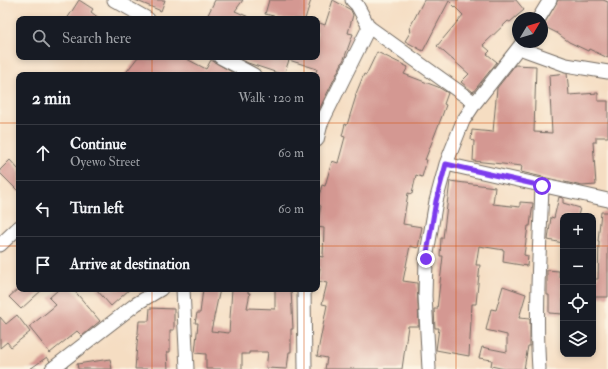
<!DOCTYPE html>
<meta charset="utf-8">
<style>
:root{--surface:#171b24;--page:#242831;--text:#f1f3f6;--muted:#9ea1a6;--line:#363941}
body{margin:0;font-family:"IM FELL Double Pica",serif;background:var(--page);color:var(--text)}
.controls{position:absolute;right:12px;bottom:12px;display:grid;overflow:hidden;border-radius:8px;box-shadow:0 2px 6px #0003}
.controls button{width:36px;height:36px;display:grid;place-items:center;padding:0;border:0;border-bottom:1px solid var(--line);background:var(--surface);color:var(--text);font:20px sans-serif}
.compass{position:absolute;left:512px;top:12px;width:36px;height:36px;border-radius:50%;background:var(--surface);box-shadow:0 2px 6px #0003;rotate:52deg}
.stop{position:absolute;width:12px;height:12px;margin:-9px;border:3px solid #7c3aed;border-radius:50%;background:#fff}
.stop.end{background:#7c3aed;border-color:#fff;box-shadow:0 1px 4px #0008}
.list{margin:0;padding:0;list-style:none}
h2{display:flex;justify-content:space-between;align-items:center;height:52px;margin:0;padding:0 16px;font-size:17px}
h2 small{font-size:13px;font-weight:400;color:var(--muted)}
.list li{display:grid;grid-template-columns:26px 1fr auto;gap:12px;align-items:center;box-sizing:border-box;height:56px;padding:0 16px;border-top:1px solid var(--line)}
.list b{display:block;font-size:15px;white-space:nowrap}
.list p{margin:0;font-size:13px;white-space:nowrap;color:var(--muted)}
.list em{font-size:13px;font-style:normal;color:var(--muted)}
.icon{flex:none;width:22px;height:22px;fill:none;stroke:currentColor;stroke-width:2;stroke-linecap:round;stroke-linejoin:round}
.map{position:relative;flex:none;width:608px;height:369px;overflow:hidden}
.search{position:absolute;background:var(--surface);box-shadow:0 2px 6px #0003;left:16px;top:16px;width:304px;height:44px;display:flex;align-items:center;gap:10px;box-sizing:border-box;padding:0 14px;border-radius:8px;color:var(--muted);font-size:15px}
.panel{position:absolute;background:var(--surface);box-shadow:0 2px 6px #0003;left:16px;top:72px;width:304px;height:220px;border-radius:8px}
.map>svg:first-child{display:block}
</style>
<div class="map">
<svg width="608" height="369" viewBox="0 0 608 369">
<rect width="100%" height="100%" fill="#fcf5e5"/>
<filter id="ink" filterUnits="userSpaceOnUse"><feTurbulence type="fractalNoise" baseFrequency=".025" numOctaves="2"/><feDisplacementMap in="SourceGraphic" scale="8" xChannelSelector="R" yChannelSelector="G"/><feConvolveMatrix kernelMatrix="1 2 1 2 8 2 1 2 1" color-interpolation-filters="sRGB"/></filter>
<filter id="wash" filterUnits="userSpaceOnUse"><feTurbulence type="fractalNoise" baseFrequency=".012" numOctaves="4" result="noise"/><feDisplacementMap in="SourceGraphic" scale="16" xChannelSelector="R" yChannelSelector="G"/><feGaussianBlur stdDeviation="0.9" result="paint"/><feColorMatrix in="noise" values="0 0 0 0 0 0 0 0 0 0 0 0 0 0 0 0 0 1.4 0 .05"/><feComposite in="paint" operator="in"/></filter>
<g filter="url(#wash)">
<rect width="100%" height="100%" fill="#f5ddc2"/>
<g id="blocks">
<path fill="#d49892" d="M79,0L93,9L91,12L100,19H67Z
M135,0H165L161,11Z
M215,0H243L235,11L253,19H206Z
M269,0H311L305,19H278V17L265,14Z
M333,0L351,10L353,15L348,33L353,34L344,59L317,114V75H315L317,69L289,60L284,75L248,63L237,57H317V22L325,25Z
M424,0H516L524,10L510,22L508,21L483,45L490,51L487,54L497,62L473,92L461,82L469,74L437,46L463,15L449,1L423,51L405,41L411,31L409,29Z
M558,0H603L608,2V58L589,49L588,51L569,42L557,33L543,26Z
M377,52L408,67L404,74L438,87L448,93L444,104L446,105L442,116L425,160H427L422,177L416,175L412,194L408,193L403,224L422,227L418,248L410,246L403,281L417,283L419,326H408L402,369H325L327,358L317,356L327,305L322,304L327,283L317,281L320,268L317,267V256L323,257L324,228L317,227L321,206L317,204L322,185L325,186L332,161L338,163L345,137L342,136L345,124L347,125L356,96H355L364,74L366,75Z
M138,57H183L206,69L211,60L237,75H124Z
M515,65L536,66L534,132L552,133L549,75L567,73L569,95L598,93V101H608V137H596V142H593L596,185L582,186L521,172L522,166L473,161L474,141L471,140L472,130L493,132L497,88Z
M10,160L19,170V192L0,173V170Z
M450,181L495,187L493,204L520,207V202L533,203L530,226H528L524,255L528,256L527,266L503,262L504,250L479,246L476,265H480L478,284L476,304H472L469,356L436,350L439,328H435L434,309H437L443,256H440L441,238H443Z
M559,197L563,198V203L580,208L578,216H563V243L548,240L551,217L554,218Z
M601,212H608V297H593V279H598L599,241H598Z
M547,270L559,271V277H563V314L549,313V295H547Z
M503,286L526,294L519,318L530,319V346H528L524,369H505L491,366L492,360L479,358L482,347L507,352V335L486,330L491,309L496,310Z
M18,289H43L21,309L9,297Z
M59,289H73L100,321L82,336L77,331L50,353L29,327L56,305L49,298Z
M96,289H130L111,306Z
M203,289H220L211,331L229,333L232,289H248V293H250L247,308L275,309V289H291L293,329H291V352H289L287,369L266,368L268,352H249V354H242V369H206V354L195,353L198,323H195L197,313H200Z
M150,308L174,309V330H170V352H167L168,369H135L139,321H149Z
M17,315L30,332L11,347L7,342L0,348V317L6,324Z
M47,357L50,361L44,369H30Z
M110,359L112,369H78L77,364Z"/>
</g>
</g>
<g filter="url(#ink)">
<use href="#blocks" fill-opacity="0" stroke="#726960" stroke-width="1"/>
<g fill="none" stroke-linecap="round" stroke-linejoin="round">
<g stroke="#726960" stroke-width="15">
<path id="street" d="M114,0L148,19
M352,0L357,5L369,27L475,103
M539,18L550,0
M519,48L566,65L608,72
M220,57L254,75
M317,140L321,124L369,27
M446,164L608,200
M0,245L19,227
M183,289L187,369
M304,289L305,369
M52,369L136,304L161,289
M429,369L425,296L426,259L436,201L446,164L463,121L475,103L523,42
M539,369C535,308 540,247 542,186"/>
</g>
<use href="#street" stroke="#fff" stroke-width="13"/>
</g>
</g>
<g fill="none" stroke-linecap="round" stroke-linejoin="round" filter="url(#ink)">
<path stroke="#7c3aed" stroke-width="5" d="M426,259L436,201L446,164L542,186"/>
</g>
<path fill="none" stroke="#d5540f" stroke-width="1" stroke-opacity="0.55" d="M152,0V19M304,0V19M456,0V369M152,57V75M304,57V75M0,123H19M317,123H608M0,246H19M317,246H563M593,246H608M152,289V369M304,289V369"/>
</svg>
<div class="controls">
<button>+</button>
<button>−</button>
<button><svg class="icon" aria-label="locate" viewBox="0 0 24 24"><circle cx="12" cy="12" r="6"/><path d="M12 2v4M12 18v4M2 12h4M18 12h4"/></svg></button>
<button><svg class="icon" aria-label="layers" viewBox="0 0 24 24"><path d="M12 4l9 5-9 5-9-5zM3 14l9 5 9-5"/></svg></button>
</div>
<svg class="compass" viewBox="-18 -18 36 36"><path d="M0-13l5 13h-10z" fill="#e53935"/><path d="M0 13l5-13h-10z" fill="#9ea1a6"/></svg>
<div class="stop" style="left:542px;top:186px"></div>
<div class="stop end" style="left:426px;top:259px"></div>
<div class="search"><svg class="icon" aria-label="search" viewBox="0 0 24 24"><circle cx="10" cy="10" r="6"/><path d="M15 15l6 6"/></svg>Search here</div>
<section class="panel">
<h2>2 min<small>Walk · 120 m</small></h2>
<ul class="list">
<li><svg class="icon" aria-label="ahead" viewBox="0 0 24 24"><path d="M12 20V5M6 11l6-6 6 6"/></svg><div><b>Continue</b><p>Oyewo Street</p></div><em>60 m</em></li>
<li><svg class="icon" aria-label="left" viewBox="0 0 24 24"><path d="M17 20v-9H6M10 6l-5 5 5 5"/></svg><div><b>Turn left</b></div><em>60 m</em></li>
<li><svg class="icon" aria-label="arrive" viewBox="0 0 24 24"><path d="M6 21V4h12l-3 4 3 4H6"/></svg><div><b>Arrive at destination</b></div></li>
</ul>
</section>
</div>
